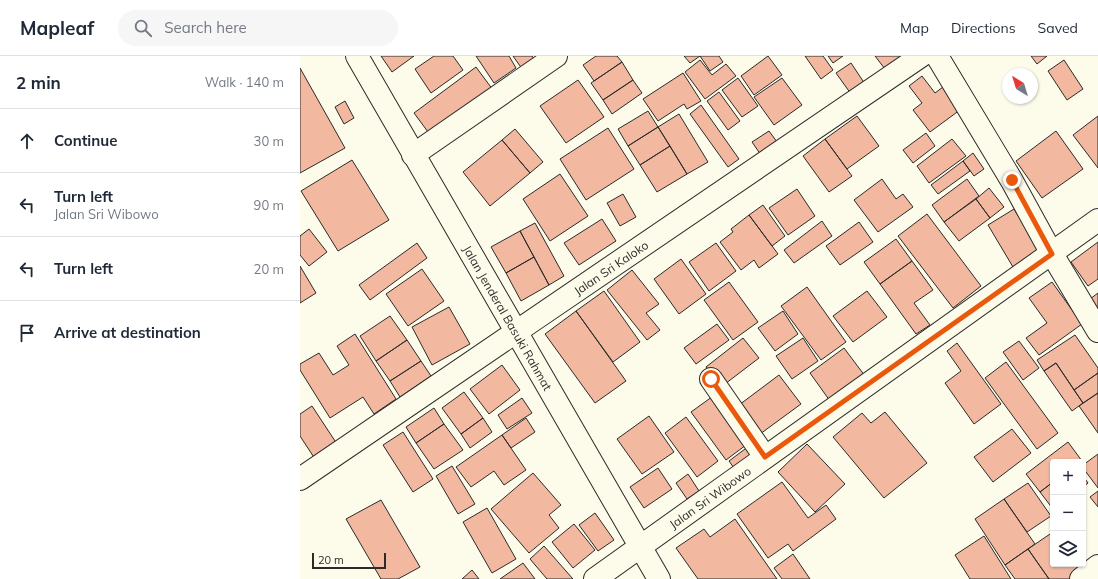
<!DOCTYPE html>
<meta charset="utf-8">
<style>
:root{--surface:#fff;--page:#f6f6f7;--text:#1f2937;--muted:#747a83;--line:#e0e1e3}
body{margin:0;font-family:Mulish,sans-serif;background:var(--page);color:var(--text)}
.controls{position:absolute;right:12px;bottom:12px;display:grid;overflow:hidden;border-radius:4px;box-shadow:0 1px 3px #0004}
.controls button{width:36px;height:36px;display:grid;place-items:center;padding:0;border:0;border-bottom:1px solid var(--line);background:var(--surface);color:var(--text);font:20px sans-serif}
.compass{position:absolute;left:702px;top:12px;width:36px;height:36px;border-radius:50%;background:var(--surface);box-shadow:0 1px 3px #0004;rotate:322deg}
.scale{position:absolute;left:12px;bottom:10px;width:74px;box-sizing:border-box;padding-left:4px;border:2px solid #2b2b2b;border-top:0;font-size:11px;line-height:14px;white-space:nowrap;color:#2b2b2b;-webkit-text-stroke:3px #fdfbea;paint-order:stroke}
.stop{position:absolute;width:12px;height:12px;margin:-9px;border:3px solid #ea580c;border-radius:50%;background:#fff}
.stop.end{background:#ea580c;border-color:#fff;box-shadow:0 1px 4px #0008}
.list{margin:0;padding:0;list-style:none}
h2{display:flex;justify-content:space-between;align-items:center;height:52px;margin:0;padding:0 16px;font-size:17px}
h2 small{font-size:13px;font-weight:400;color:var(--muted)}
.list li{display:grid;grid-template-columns:26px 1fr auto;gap:12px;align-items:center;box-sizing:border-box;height:64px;padding:0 16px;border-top:1px solid var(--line)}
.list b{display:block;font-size:15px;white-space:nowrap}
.list p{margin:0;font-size:13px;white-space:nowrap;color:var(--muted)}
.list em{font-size:13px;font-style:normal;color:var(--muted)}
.icon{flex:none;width:22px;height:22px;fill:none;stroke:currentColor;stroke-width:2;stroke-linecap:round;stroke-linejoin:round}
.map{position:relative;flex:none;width:798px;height:523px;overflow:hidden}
header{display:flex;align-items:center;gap:24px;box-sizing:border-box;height:56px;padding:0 20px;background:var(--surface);border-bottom:1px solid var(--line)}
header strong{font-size:19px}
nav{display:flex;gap:22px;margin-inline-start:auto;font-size:14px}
.search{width:280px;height:36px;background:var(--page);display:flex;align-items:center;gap:10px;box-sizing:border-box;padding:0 14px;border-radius:22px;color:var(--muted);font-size:15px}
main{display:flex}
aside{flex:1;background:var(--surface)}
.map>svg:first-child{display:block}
</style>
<header>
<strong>Mapleaf</strong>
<div class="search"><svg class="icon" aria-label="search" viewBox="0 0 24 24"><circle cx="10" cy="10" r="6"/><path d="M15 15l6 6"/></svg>Search here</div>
<nav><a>Map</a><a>Directions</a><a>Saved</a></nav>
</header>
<main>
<aside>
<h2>2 min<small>Walk · 140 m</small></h2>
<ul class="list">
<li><svg class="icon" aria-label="ahead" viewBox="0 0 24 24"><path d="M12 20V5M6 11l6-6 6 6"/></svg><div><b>Continue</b></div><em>30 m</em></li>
<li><svg class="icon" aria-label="left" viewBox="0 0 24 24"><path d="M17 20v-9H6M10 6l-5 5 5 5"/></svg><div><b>Turn left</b><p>Jalan Sri Wibowo</p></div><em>90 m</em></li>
<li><svg class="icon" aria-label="left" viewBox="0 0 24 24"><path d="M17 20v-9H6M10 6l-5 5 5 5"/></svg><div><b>Turn left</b></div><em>20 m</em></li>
<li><svg class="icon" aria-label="arrive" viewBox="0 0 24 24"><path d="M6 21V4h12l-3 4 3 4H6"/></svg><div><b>Arrive at destination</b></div></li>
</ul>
</aside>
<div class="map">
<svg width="798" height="523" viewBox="0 0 798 523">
<rect width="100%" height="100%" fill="#fdfbea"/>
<path fill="#f2b8a0" stroke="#2b2b2b" d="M81,0H114L92,16Z
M134,0H153L163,14L131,37L115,13Z
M176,0H209L216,12L194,27Z
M213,0H232L238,8L225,17Z
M296,0H317L322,6L294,25L283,9Z
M384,0H400L390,7Z
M400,0H419L423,6L410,15Z
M468,0L482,19L454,39L441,20Z
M505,0H523L533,14L521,23Z
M528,0H543L533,7Z
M575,0H603L585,13Z
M731,0H747L737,8Z
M400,4L412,19L426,8L436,20L405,43L385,16Z
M764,4L783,33L767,44L748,15Z
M322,6L333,24L303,44L291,27Z
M551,7L565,28L551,38L536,17Z
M176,11L193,34L131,80L114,57Z
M0,12L45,92L0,117Z
M383,17L401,45L387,53L384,48L358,65L343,43Z
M622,20L635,37L647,28L664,51L630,76L613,54L622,47L609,30Z
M438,22L458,50L442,61L422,34Z
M482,22L502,49L474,69L454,41Z
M278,24L304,61L266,87L240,50Z
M333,24L342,37L312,58L303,44Z
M419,36L440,65L428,74L407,45Z
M45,45L54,62L44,68L35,51Z
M401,49L439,103L428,111L390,58Z
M348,55L358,71L328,90L318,73Z
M379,58L408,106L387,118L358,71Z
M557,60L579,90L547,113L525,83Z
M798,60V112L773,79Z
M358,71L370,90L340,109L328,90Z
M308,72L334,113L286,144L260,103Z
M215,73L243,106L230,117L202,84Z
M469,75L480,90L463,102L452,86Z
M756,75L783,113L742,142L716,105Z
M626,77L635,90L613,107L603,94Z
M525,83L552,120L529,136L503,100Z
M652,83L666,100L629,127L617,110Z
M202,84L230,117L190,150L163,116Z
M370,90L387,118L357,136L340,109Z
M673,97L684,113L674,120L663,105Z
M52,104L89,164L38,195L1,135Z
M663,105L670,115L638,138L631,129Z
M260,118L288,160L250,185L223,143Z
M582,123L596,143L603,138L613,151L578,176L554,144Z
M667,123L679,140L644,166L632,149Z
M689,132L704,151L690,162L676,143Z
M497,133L515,160L488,179L469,152Z
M323,138L336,161L320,170L307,147Z
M676,143L690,162L659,185L644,166Z
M463,149L485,180L472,190L449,159Z
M714,153L740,195L713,211L688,169Z
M627,158L681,230L653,252L598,180Z
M449,159L478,198L459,212L454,204L441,214L420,186L433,176L431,173Z
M302,163L316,185L279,209L264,187Z
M522,165L532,180L494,207L484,194Z
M559,166L573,186L540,209L526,190Z
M235,167L264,220L249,229L220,175Z
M9,173L27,196L9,210L0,199V180Z
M220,175L234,201L206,217L191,191Z
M596,183L612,205L580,228L564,206Z
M798,186V223L788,230L771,206Z
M117,187L127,202L70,244L59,229Z
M416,187L436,215L409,235L389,206Z
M234,201L249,229L221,245L206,217Z
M381,203L406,238L379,258L354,223Z
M612,205L633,234L614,247L630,269L616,278L580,228Z
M0,210L16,237L0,247Z
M122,213L144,245L108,270L86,238Z
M332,214L359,248L346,257L360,274L347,284L307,234Z
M429,226L458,266L433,284L404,244Z
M752,226L782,268L739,299L726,282L747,267L729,242Z
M507,231L546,286L521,304L481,250Z
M304,235L340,286L313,306L276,255Z
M567,235L587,261L553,286L533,260Z
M798,237V255L790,243Z
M149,251L170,288L132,309L112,271Z
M276,255L326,325L295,347L245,278Z
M483,255L498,278L475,295L458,272Z
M90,260L107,284L76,305L60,280Z
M417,268L429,284L396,308L384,292Z
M55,278L96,343L74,358L63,341L30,362L0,314V308L19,297L33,319L49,309L37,290Z
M775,279L798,312V317L774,334L756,307L744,315L737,304Z
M443,282L459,302L421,331L406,311Z
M503,282L518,305L492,323L476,300Z
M107,284L121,305L90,325L76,305Z
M719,285L739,312L723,324L703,296Z
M657,287L701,348L674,368L645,327L661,315L647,295Z
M544,292L565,320L530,345L510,317Z
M121,305L131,320L100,341L90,325Z
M706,306L758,377L737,393L685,322Z
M756,307L783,347L772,355L744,315Z
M202,309L220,334L189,358L170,333Z
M798,317V337L783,347L774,334Z
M479,319L501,348L456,381L435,352Z
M164,336L183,362L161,378L142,352Z
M798,337V377L779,350Z
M416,338L450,386L426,404L391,356Z
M222,342L232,357L207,373L198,359Z
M12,350L39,391L17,406L0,380V358Z
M134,352L144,368L116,387L106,371Z
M585,356L627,407L584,442L533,381L562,357L571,367Z
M349,360L374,396L342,418L317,383Z
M386,361L418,405L397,421L365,377Z
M183,362L192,376L170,392L161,378Z
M226,362L235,376L211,392L202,379Z
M144,368L163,394L134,413L116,387Z
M712,373L731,397L693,426L674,401Z
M103,376L133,423L113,436L83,389Z
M202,379L226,414L204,429L194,415L171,431L156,411Z
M768,386L782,405L753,406V426L740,436L726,418Z
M507,388L545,428L515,456L478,416Z
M449,390L456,399L436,415L429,405Z
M798,398V432L783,412V409Z
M152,410L175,448L158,458L136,420Z
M358,412L372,433L344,452L330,431Z
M233,417L261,449L249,459L259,472L229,497L191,453Z
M388,418L399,435L387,443L376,427Z
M783,420L788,427L783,431Z
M482,426L508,462L526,449L536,463L493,495L488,488L468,502L437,458Z
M753,426V453L740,436Z
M728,427L751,460L727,476L704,443Z
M798,435V451L790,441Z
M704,443L735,488L705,509L675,463Z
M81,444L120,511L98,523H81L46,463Z
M187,452L216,503L192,517L163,466Z
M295,457L314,484L298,495L279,469Z
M435,463L477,523H398L376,492L404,473L410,481Z
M274,468L295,494L273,512L252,486Z
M753,476V508H777L784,518L777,523H749L728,493Z
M684,480L711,523H670L655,499Z
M244,490L273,523H247L230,503Z
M728,493L749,523H715L705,509Z
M493,498L510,523H482L474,512Z
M223,507L235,523H200Z
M172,514L179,523H162Z"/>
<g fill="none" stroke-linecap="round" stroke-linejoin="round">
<g stroke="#2b2b2b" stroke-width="24">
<g id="minor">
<path d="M637,0L712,125L752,198L798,275"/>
<path d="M113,99L256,0"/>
<path d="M411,323L465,401"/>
<path id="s1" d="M0,423L621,0"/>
<path id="s2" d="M295,523L798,164"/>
<path d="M781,523L798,510"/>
</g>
</g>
<g stroke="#2b2b2b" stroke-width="24">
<g id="highway">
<path id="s3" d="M57,0L359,523"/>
</g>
</g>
<use href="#minor" stroke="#fdfbea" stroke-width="22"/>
<use href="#highway" stroke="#fdfbea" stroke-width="22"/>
</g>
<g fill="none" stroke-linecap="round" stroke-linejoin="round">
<path stroke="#ea580c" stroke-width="5" d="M411,323L465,401L752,198L712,124"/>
</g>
<g text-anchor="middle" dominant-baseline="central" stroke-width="3" stroke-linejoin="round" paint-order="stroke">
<g font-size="12" fill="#2b2b2b" stroke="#fdfbea">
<text stroke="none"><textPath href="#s1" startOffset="376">Jalan Sri Kaloko</textPath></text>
<text stroke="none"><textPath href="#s3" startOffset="302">Jalan Jenderal Basuki Rahmat</textPath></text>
<text stroke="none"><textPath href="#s2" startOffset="141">Jalan Sri Wibowo</textPath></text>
</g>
</g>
</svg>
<div class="controls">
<button>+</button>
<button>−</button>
<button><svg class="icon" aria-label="layers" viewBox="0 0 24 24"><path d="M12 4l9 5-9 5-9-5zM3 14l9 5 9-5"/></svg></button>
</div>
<svg class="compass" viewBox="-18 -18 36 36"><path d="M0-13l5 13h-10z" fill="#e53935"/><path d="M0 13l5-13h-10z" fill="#747a83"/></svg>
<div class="scale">20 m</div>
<div class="stop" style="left:411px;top:323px"></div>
<div class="stop end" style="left:712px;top:124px"></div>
</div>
</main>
